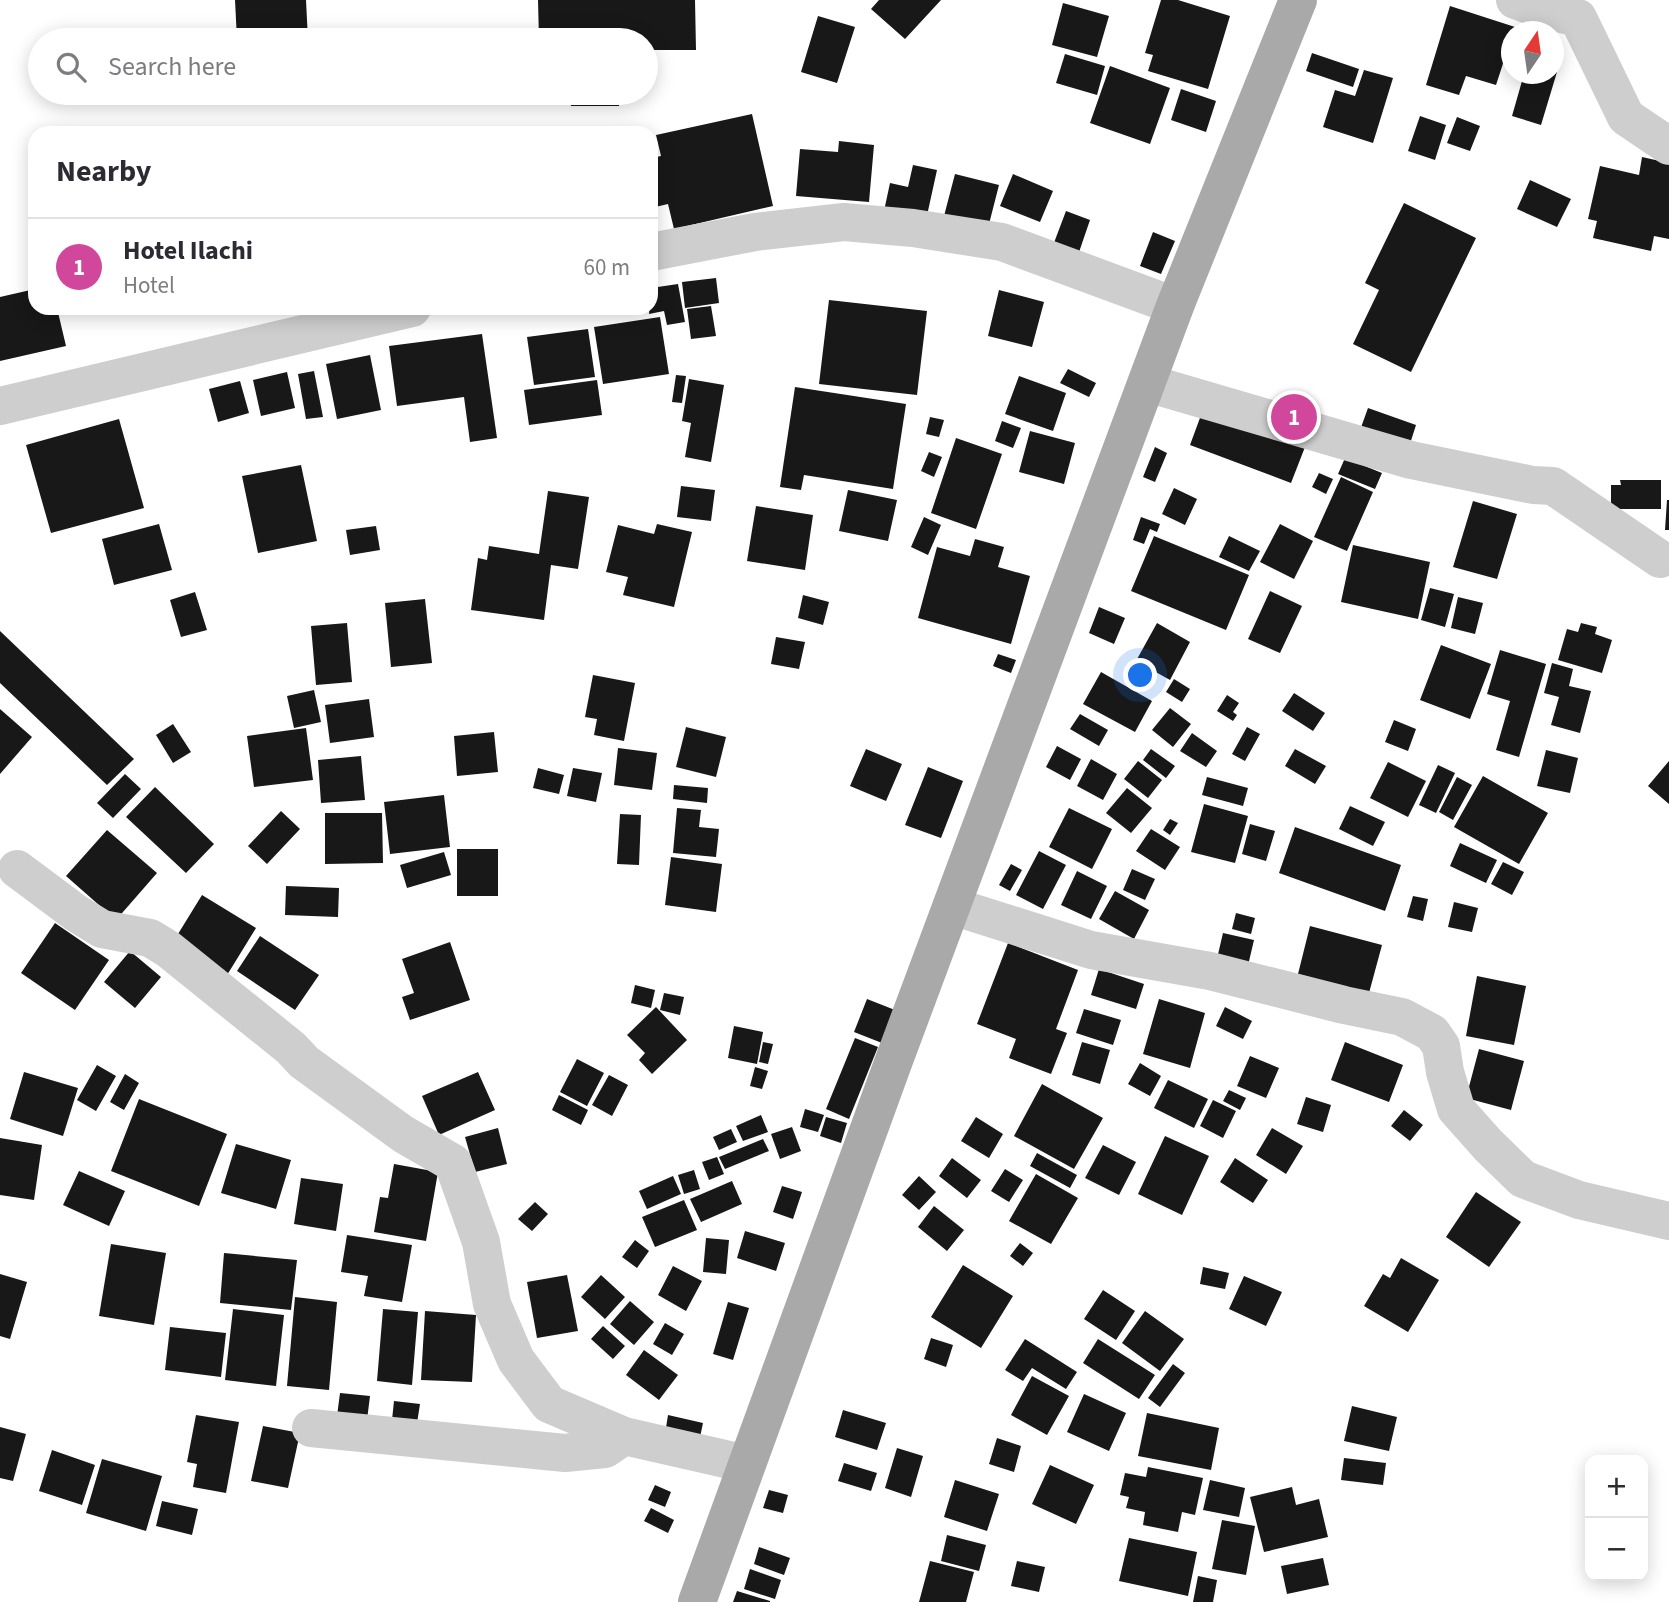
<!DOCTYPE html>
<meta charset="utf-8">
<style>
:root{--surface:#fff;--page:#f7f7f7;--text:#2b2b33;--muted:#7c7c81;--line:#e1e1e2;--accent:#1a73e8}
body{margin:0;font-family:"Source Sans 3",sans-serif;background:var(--page);color:var(--text)}
.controls{position:absolute;right:21px;bottom:21px;display:grid;overflow:hidden;border-radius:14px;box-shadow:0 4px 18px #0003}
.controls button{width:63px;height:63px;display:grid;place-items:center;padding:0;border:0;border-bottom:2px solid var(--line);background:var(--surface);color:var(--text);font:35px sans-serif}
.compass{position:absolute;left:1501px;top:21px;width:63px;height:63px;border-radius:50%;background:var(--surface);box-shadow:0 4px 18px #0003;rotate:13deg}
.you{position:absolute;left:1141px;top:676px;width:24px;height:24px;margin:-18px;border:5px solid #fff;border-radius:50%;background:#1a73e8;box-shadow:0 0 0 10px #1a73e833}
.badge{display:grid;place-items:center;width:46px;height:46px;border-radius:50%;background:var(--accent);color:#fff;font-size:23px;font-weight:700}
.pin{position:absolute;translate:-50% -50%;border:4px solid #fff;box-shadow:0 2px 7px #0006}
.list{margin:0;padding:0;list-style:none}
h2{display:flex;justify-content:space-between;align-items:center;height:91px;margin:0;padding:0 28px;font-size:30px}
h2 small{font-size:23px;font-weight:400;color:var(--muted)}
.list li{display:grid;grid-template-columns:46px 1fr auto;gap:21px;align-items:center;box-sizing:border-box;height:98px;padding:0 28px;border-top:2px solid var(--line)}
.list b{display:block;font-size:26px;white-space:nowrap}
.list p{margin:0;font-size:23px;white-space:nowrap;color:var(--muted)}
.list em{font-size:23px;font-style:normal;color:var(--muted)}
.icon{flex:none;width:38px;height:38px;fill:none;stroke:currentColor;stroke-width:2;stroke-linecap:round;stroke-linejoin:round}
.map{position:relative;flex:none;width:1669px;height:1602px;overflow:hidden}
.search{position:absolute;background:var(--surface);box-shadow:0 4px 18px #0003;left:28px;top:28px;width:630px;height:77px;display:flex;align-items:center;gap:18px;box-sizing:border-box;padding:0 24px;border-radius:38px;color:var(--muted);font-size:26px}
.panel{position:absolute;background:var(--surface);box-shadow:0 4px 18px #0003;left:28px;top:126px;width:630px;height:189px;border-radius:21px}
.map>svg:first-child{display:block}
</style>
<div class="map">
<svg width="1669" height="1602" viewBox="0 0 1669 1602">
<rect width="100%" height="100%" fill="#fff"/>
<path fill="#181818" d="M235,0H306L308,40H237Z
M538,0H695L696,50H646V40H539Z
M879,0H941L905,39L871,9Z
M1161,0H1178L1230,16L1208,89L1148,71L1153,55L1145,53Z
M1063,3L1109,16L1097,57L1052,45Z
M1450,6L1515,27L1496,85L1466,76L1459,95L1426,85Z
M818,16L855,27L837,83L801,72Z
M1312,53L1359,69L1353,87L1306,71Z
M1065,54L1105,66L1097,95L1056,83Z
M1110,66L1170,88L1150,144L1090,123Z
M1364,70L1393,78L1373,143L1323,127L1335,90L1355,96Z
M1554,71L1557,72L1541,125L1512,116L1524,74H1554Z
M1181,89L1216,101L1206,132L1171,120Z
M570,93H619V106H571Z
M752,114L773,206L674,229L668,204L651,208V158L661,156L656,135Z
M1420,116L1446,125L1435,160L1408,151Z
M1457,117L1480,126L1470,151L1447,143Z
M839,141L874,145L869,202L796,196L800,149L838,152Z
M1642,157L1669,163V239L1654,236L1651,251L1593,238L1597,221L1588,219L1600,166L1639,175Z
M913,165L937,170L926,220L884,211L890,183L908,187Z
M955,174L999,185L988,228L944,216Z
M1013,174L1053,191L1040,222L1000,206Z
M1530,180L1571,199L1557,227L1517,209Z
M1404,203L1476,238L1411,372L1353,344L1379,290L1365,283Z
M1066,211L1090,220L1077,258L1052,248Z
M1153,232L1175,241L1161,274L1140,266Z
M716,278L719,303L685,308L682,282Z
M678,284L685,322L667,325L664,311L649,314L651,288Z
M35,289V308H57L66,346L0,361V297Z
M999,290L1044,302L1032,347L988,336Z
M829,300L927,311L917,395L819,384Z
M711,306L716,336L691,339L687,309Z
M660,317L669,374L603,384L594,327Z
M588,329L595,377L534,385L527,337Z
M482,334L497,438L470,442L464,397L397,406L389,346Z
M370,355L381,410L337,419L326,364Z
M1068,369L1096,383L1089,397L1060,383Z
M314,371L323,417L306,419L298,374Z
M287,372L295,408L261,416L253,380Z
M676,375L686,376L682,403L672,402Z
M1019,376L1066,393L1053,431L1005,414Z
M689,379L724,385L711,462L685,457L691,423L682,421Z
M597,380L602,415L529,425L524,390Z
M240,381L249,413L218,422L209,389Z
M795,387L906,404L893,489L804,475L801,490L780,487Z
M1204,407L1305,447L1291,483L1190,445Z
M1368,408L1416,425L1408,450L1359,433Z
M930,417L944,420L939,437L926,434Z
M119,419L144,508L51,533L26,445Z
M1002,421L1021,428L1013,448L995,441Z
M1030,431L1075,443L1064,484L1019,472Z
M956,438L1002,454L976,529L931,513Z
M1155,447L1167,453L1155,482L1143,477Z
M929,452L942,457L934,477L921,471Z
M1345,458L1382,473L1375,489L1338,474Z
M301,465L317,541L258,553L242,476Z
M1319,473L1333,479L1326,494L1312,487Z
M1341,477L1373,492L1347,551L1314,537Z
M1620,480H1661V509H1611V485H1621Z
M681,486L715,490L711,521L677,517Z
M1174,488L1197,499L1185,525L1162,514Z
M848,490L897,500L888,541L839,531Z
M548,491L589,497L578,569L551,565L544,620L471,610L478,558L487,560L489,546L539,554Z
M1667,500H1669V530H1665Z
M1473,501L1517,514L1497,579L1453,567Z
M756,506L813,515L805,570L747,561Z
M924,517L941,525L928,555L911,547Z
M1141,517L1160,524L1157,532L1150,529L1144,544L1133,540Z
M159,524L172,570L114,585L102,539Z
M657,524L692,532L674,607L623,595L628,577L606,572L618,525L654,534Z
M1280,524L1313,541L1294,579L1260,562Z
M376,526L380,550L350,555L346,530Z
M1154,536L1249,575L1226,630L1131,591Z
M1229,536L1260,551L1249,571L1219,557Z
M975,539L1004,547L998,567L1030,576L1011,644L918,618L937,547L970,556Z
M1353,545L1430,562L1418,619L1341,602Z
M1430,588L1454,594L1445,627L1421,620Z
M1270,591L1302,606L1280,653L1248,639Z
M195,592L207,630L181,637L170,600Z
M803,595L829,602L823,625L798,618Z
M1458,597L1483,603L1475,634L1451,628Z
M425,599L432,663L391,667L385,603Z
M1099,607L1125,618L1114,644L1089,633Z
M347,623L352,682L316,685L311,626Z
M1157,623L1190,642L1170,680L1136,661Z
M1581,623L1597,627L1595,634L1612,640L1602,673L1558,660L1567,629L1578,632Z
M0,631L134,759L107,785L0,683Z
M776,637L805,642L799,669L771,664Z
M1441,645L1491,664L1470,719L1420,700Z
M1500,650L1546,664L1519,757L1496,750L1510,701L1487,694Z
M998,654L1016,660L1011,673L993,666Z
M1552,663L1573,669L1569,686L1591,691L1580,733L1551,725L1559,697L1544,693Z
M1101,672L1152,701L1135,732L1083,704Z
M593,675L635,683L624,741L594,735L597,719L585,717Z
M1174,679L1190,689L1182,702L1166,692Z
M314,690L321,722L294,728L287,696Z
M1294,693L1325,713L1313,731L1282,711Z
M1227,695L1239,703L1233,712L1237,715L1233,721L1217,711Z
M369,699L374,737L330,743L325,705Z
M1170,708L1191,724L1173,747L1152,730Z
M0,709L32,737L0,774Z
M1080,714L1108,730L1099,746L1070,729Z
M1394,720L1416,729L1408,751L1385,742Z
M173,724L191,752L173,763L156,735Z
M686,727L726,737L716,777L676,767Z
M1247,727L1260,734L1245,761L1232,754Z
M306,728L313,780L254,787L247,736Z
M494,732L498,772L457,776L454,736Z
M1192,733L1217,751L1206,767L1180,751Z
M1057,746L1081,759L1070,780L1046,767Z
M618,748L657,753L652,790L614,785Z
M866,749L902,764L886,801L850,786Z
M1151,749L1175,766L1166,778L1143,760Z
M1295,749L1326,766L1315,784L1285,766Z
M1546,750L1578,758L1570,793L1537,786Z
M361,756L365,800L321,803L318,760Z
M1091,759L1117,774L1103,800L1077,786Z
M1138,761L1162,780L1148,798L1124,779Z
M1669,761V804L1648,786Z
M1388,762L1426,781L1408,817L1370,798Z
M1438,765L1455,773L1436,813L1419,805Z
M928,767L963,781L941,838L905,825Z
M538,768L564,775L559,794L533,788Z
M573,768L602,773L596,802L567,796Z
M125,774L141,789L113,818L97,803Z
M1483,776L1548,813L1519,864L1454,827Z
M1207,777L1248,788L1243,806L1202,795Z
M1457,777L1472,785L1453,820L1439,812Z
M674,785L708,788L707,803L673,799Z
M155,787L214,844L186,873L126,817Z
M1127,788L1152,808L1131,833L1106,813Z
M444,795L450,847L390,854L384,802Z
M1204,804L1248,816L1235,863L1191,852Z
M1350,806L1385,822L1373,846L1339,829Z
M677,808L701,810L699,827L719,829L716,857L673,853Z
M1069,808L1112,829L1092,869L1049,847Z
M281,811L300,829L267,864L248,846Z
M325,813H382L383,863L325,864Z
M620,814L641,815L639,865L617,864Z
M1170,819L1178,823L1170,835L1163,830Z
M1250,824L1275,831L1266,861L1242,854Z
M1295,827L1401,865L1385,911L1279,873Z
M1151,829L1180,847L1165,870L1136,851Z
M107,830L157,873L116,920L66,876Z
M1460,843L1497,860L1486,883L1450,866Z
M457,849H498V896H457Z
M1039,851L1066,865L1043,909L1016,895Z
M444,852L451,875L407,888L400,865Z
M671,857L722,864L716,912L665,905Z
M1503,862L1524,872L1512,895L1491,884Z
M1011,864L1022,870L1010,891L999,885Z
M1132,869L1155,879L1145,900L1123,890Z
M1077,871L1107,886L1091,919L1061,905Z
M286,886L339,888L338,917L285,915Z
M1115,891L1149,910L1134,939L1099,919Z
M202,895L256,928L224,980L170,947Z
M1413,896L1428,899L1423,921L1407,917Z
M1454,902L1478,908L1472,932L1448,927Z
M1236,913L1255,918L1251,934L1232,929Z
M55,923L109,960L75,1010L21,973Z
M1310,926L1382,945L1369,993L1298,974Z
M1223,933L1254,940L1246,974L1215,967Z
M260,936L319,975L295,1010L237,971Z
M450,942L470,1000L410,1020L402,997L414,993L402,959Z
M1008,943L1078,970L1056,1029L1067,1033L1051,1074L1009,1058L1016,1039L977,1024Z
M130,951L161,977L135,1008L104,982Z
M1099,969L1144,984L1136,1009L1091,995Z
M1477,976L1526,986L1514,1045L1466,1036Z
M635,985L655,990L651,1008L631,1003Z
M664,993L684,997L680,1015L660,1010Z
M867,999L895,1010L882,1043L854,1032Z
M1159,999L1205,1013L1190,1068L1143,1054Z
M656,1007L687,1040L652,1074L639,1060L645,1053L627,1035Z
M1225,1007L1252,1021L1243,1039L1216,1026Z
M1084,1009L1121,1020L1113,1045L1076,1033Z
M734,1026L763,1032L757,1064L728,1058Z
M855,1038L878,1047L849,1119L826,1109Z
M763,1042L773,1044L768,1064L759,1062Z
M1082,1042L1110,1050L1100,1084L1072,1075Z
M1345,1042L1403,1065L1389,1102L1331,1080Z
M1479,1049L1524,1061L1511,1110L1466,1098Z
M1250,1056L1279,1068L1266,1098L1237,1086Z
M577,1059L604,1073L587,1106L560,1092Z
M1140,1063L1161,1076L1150,1096L1128,1084Z
M97,1065L116,1076L96,1111L77,1100Z
M755,1067L768,1071L762,1089L750,1086Z
M24,1072L78,1088L63,1136L10,1119Z
M478,1072L495,1110L439,1135L422,1096Z
M125,1074L139,1083L124,1110L110,1102Z
M609,1075L628,1085L612,1116L592,1105Z
M1168,1080L1208,1099L1194,1128L1154,1108Z
M1042,1084L1103,1118L1074,1169L1014,1136Z
M1229,1090L1246,1098L1240,1110L1223,1101Z
M559,1095L588,1110L581,1125L552,1110Z
M1306,1097L1331,1105L1323,1132L1297,1124Z
M139,1099L227,1134L199,1206L111,1171Z
M1213,1100L1236,1111L1223,1138L1200,1126Z
M805,1109L824,1115L818,1132L800,1127Z
M1404,1110L1423,1125L1410,1141L1391,1126Z
M761,1115L768,1132L743,1141L736,1126Z
M826,1117L847,1123L841,1143L820,1136Z
M976,1117L1003,1134L989,1158L961,1141Z
M792,1127L801,1151L780,1159L771,1134Z
M498,1128L507,1164L475,1172L465,1137Z
M1272,1128L1303,1146L1286,1174L1256,1155Z
M731,1129L737,1142L719,1150L713,1137Z
M1165,1136L1209,1156L1182,1215L1138,1194Z
M0,1138L42,1145L34,1200L0,1195Z
M763,1139L769,1151L725,1169L719,1157Z
M236,1144L291,1160L276,1209L221,1193Z
M1103,1145L1136,1162L1119,1195L1085,1178Z
M1037,1153L1077,1175L1070,1188L1030,1166Z
M717,1157L724,1174L709,1180L702,1162Z
M952,1158L981,1180L967,1198L939,1176Z
M1235,1158L1268,1180L1253,1203L1220,1182Z
M394,1164L438,1172L426,1241L374,1232L380,1197L388,1198Z
M1005,1169L1023,1180L1009,1202L991,1191Z
M694,1170L700,1189L684,1194L678,1175Z
M79,1171L125,1191L109,1226L63,1205Z
M1036,1174L1078,1198L1051,1244L1009,1221Z
M673,1176L681,1194L647,1209L639,1191Z
M919,1176L936,1192L919,1210L902,1195Z
M301,1178L343,1184L336,1231L294,1224Z
M732,1181L742,1204L701,1222L690,1199Z
M782,1186L802,1192L793,1219L773,1212Z
M1476,1192L1521,1222L1489,1267L1446,1237Z
M684,1200L697,1230L655,1247L642,1217Z
M535,1202L548,1214L532,1231L518,1219Z
M934,1206L964,1230L947,1251L918,1227Z
M745,1231L785,1243L776,1271L737,1258Z
M347,1235L412,1245L402,1302L364,1296L368,1276L341,1272Z
M706,1238L729,1240L726,1274L703,1272Z
M635,1240L649,1251L637,1268L622,1257Z
M1020,1243L1033,1253L1023,1266L1010,1256Z
M111,1244L166,1253L154,1325L99,1316Z
M224,1253L297,1260L291,1310L220,1303Z
M1401,1258L1439,1280L1408,1332L1364,1306L1383,1274L1390,1278Z
M963,1265L1013,1296L981,1348L931,1317Z
M673,1266L702,1281L686,1311L658,1295Z
M1203,1267L1229,1273L1225,1289L1200,1284Z
M0,1274L27,1282L10,1339L0,1336Z
M567,1275L578,1331L537,1338L527,1282Z
M601,1275L625,1297L605,1319L581,1297Z
M1244,1276L1282,1292L1266,1326L1229,1309Z
M1103,1290L1135,1311L1116,1340L1084,1319Z
M295,1297L337,1302L329,1390L287,1386Z
M630,1301L654,1322L634,1345L610,1324Z
M728,1302L749,1308L733,1360L713,1354Z
M233,1309L284,1315L276,1386L225,1380Z
M383,1309L418,1312L412,1385L377,1381Z
M425,1311L476,1315L472,1382L421,1380Z
M1145,1311L1184,1339L1160,1371L1122,1343Z
M665,1323L684,1334L672,1355L653,1344Z
M603,1326L625,1346L613,1359L591,1339Z
M170,1327L226,1333L221,1377L165,1370Z
M931,1338L953,1345L946,1367L924,1359Z
M1025,1339L1077,1372L1066,1389L1032,1368L1023,1381L1005,1370Z
M1098,1339L1155,1375L1139,1399L1083,1363Z
M644,1350L678,1375L659,1400L626,1375Z
M1173,1364L1185,1373L1160,1407L1148,1398Z
M1032,1376L1069,1396L1047,1435L1011,1415Z
M340,1393L370,1396L367,1420L337,1416Z
M1084,1394L1126,1413L1109,1451L1067,1432Z
M394,1401L420,1404L417,1423L392,1420Z
M1352,1406L1397,1417L1389,1451L1344,1441Z
M843,1410L886,1423L877,1450L835,1437Z
M1147,1413L1219,1428L1211,1470L1138,1456Z
M196,1415L239,1422L226,1493L193,1487L197,1464L187,1462Z
M668,1415L703,1423L699,1442L665,1434Z
M263,1426L300,1433L288,1488L251,1481Z
M0,1427L26,1434L13,1481L0,1478Z
M997,1438L1021,1446L1014,1472L989,1464Z
M897,1448L923,1456L911,1497L885,1488Z
M52,1450L95,1465L82,1505L39,1491Z
M1344,1458L1386,1463L1383,1485L1341,1480Z
M102,1459L162,1476L146,1531L86,1513Z
M844,1463L877,1473L871,1491L838,1481Z
M1050,1465L1094,1485L1076,1524L1032,1504Z
M1148,1467L1203,1478L1195,1515L1182,1512L1178,1532L1143,1525L1145,1512L1126,1508L1129,1497L1120,1495L1125,1473L1146,1477Z
M955,1480L999,1494L987,1531L944,1517Z
M1210,1480L1245,1488L1239,1517L1203,1510Z
M655,1485L671,1492L665,1507L648,1500Z
M1292,1487L1296,1505L1319,1499L1328,1537L1264,1552L1250,1497Z
M769,1490L788,1495L783,1513L763,1508Z
M162,1501L198,1509L192,1535L156,1526Z
M651,1508L674,1520L668,1533L644,1521Z
M1222,1520L1255,1526L1246,1575L1212,1569Z
M947,1535L986,1545L979,1571L941,1561Z
M1129,1538L1197,1552L1188,1596L1119,1581Z
M759,1547L790,1558L784,1575L754,1564Z
M1323,1558L1329,1585L1287,1594L1281,1566Z
M930,1561L974,1572L966,1602H919Z
M1017,1561L1045,1567L1039,1592L1011,1586Z
M750,1569L781,1580L775,1599L744,1589Z
M1198,1576L1217,1580L1213,1602H1193Z
M737,1591L770,1601V1602H733Z"/>
<g fill="none" stroke-linecap="round" stroke-linejoin="round">
<path stroke="#cecece" stroke-width="38" d="M1515,0L1534,7L1578,18L1626,117L1669,146
M651,252L755,232L844,222L913,228L1002,242L1175,306
M1147,383L1411,460L1533,485L1553,486L1660,559
M0,406L412,308
M17,869L76,913L102,929L150,938L168,949L291,1048L304,1062L403,1134L453,1163L481,1242L492,1304L516,1360L549,1404L624,1436L747,1464
M952,906L1091,950L1210,971L1344,1005L1402,1017L1432,1033L1441,1046L1445,1072L1456,1109L1488,1145L1523,1179L1579,1200L1669,1221
M311,1428L565,1453L605,1449L624,1436"/>
<path stroke="#a9a9a9" stroke-width="38" d="M697,1602L893,1063L1175,306L1298,0"/>
</g>
</svg>
<div class="controls">
<button>+</button>
<button>−</button>
</div>
<svg class="compass" viewBox="-18 -18 36 36"><path d="M0-13l5 13h-10z" fill="#e53935"/><path d="M0 13l5-13h-10z" fill="#7c7c81"/></svg>
<div class="you"></div>
<div class="pin badge" style="left:1294px;top:417px;background:#d1479c">1</div>
<div class="search"><svg class="icon" aria-label="search" viewBox="0 0 24 24"><circle cx="10" cy="10" r="6"/><path d="M15 15l6 6"/></svg>Search here</div>
<section class="panel">
<h2>Nearby<small></small></h2>
<ul class="list">
<li><span class="badge" style="background:#d1479c">1</span><div><b>Hotel Ilachi</b><p>Hotel</p></div><em>60 m</em></li>
</ul>
</section>
</div>
